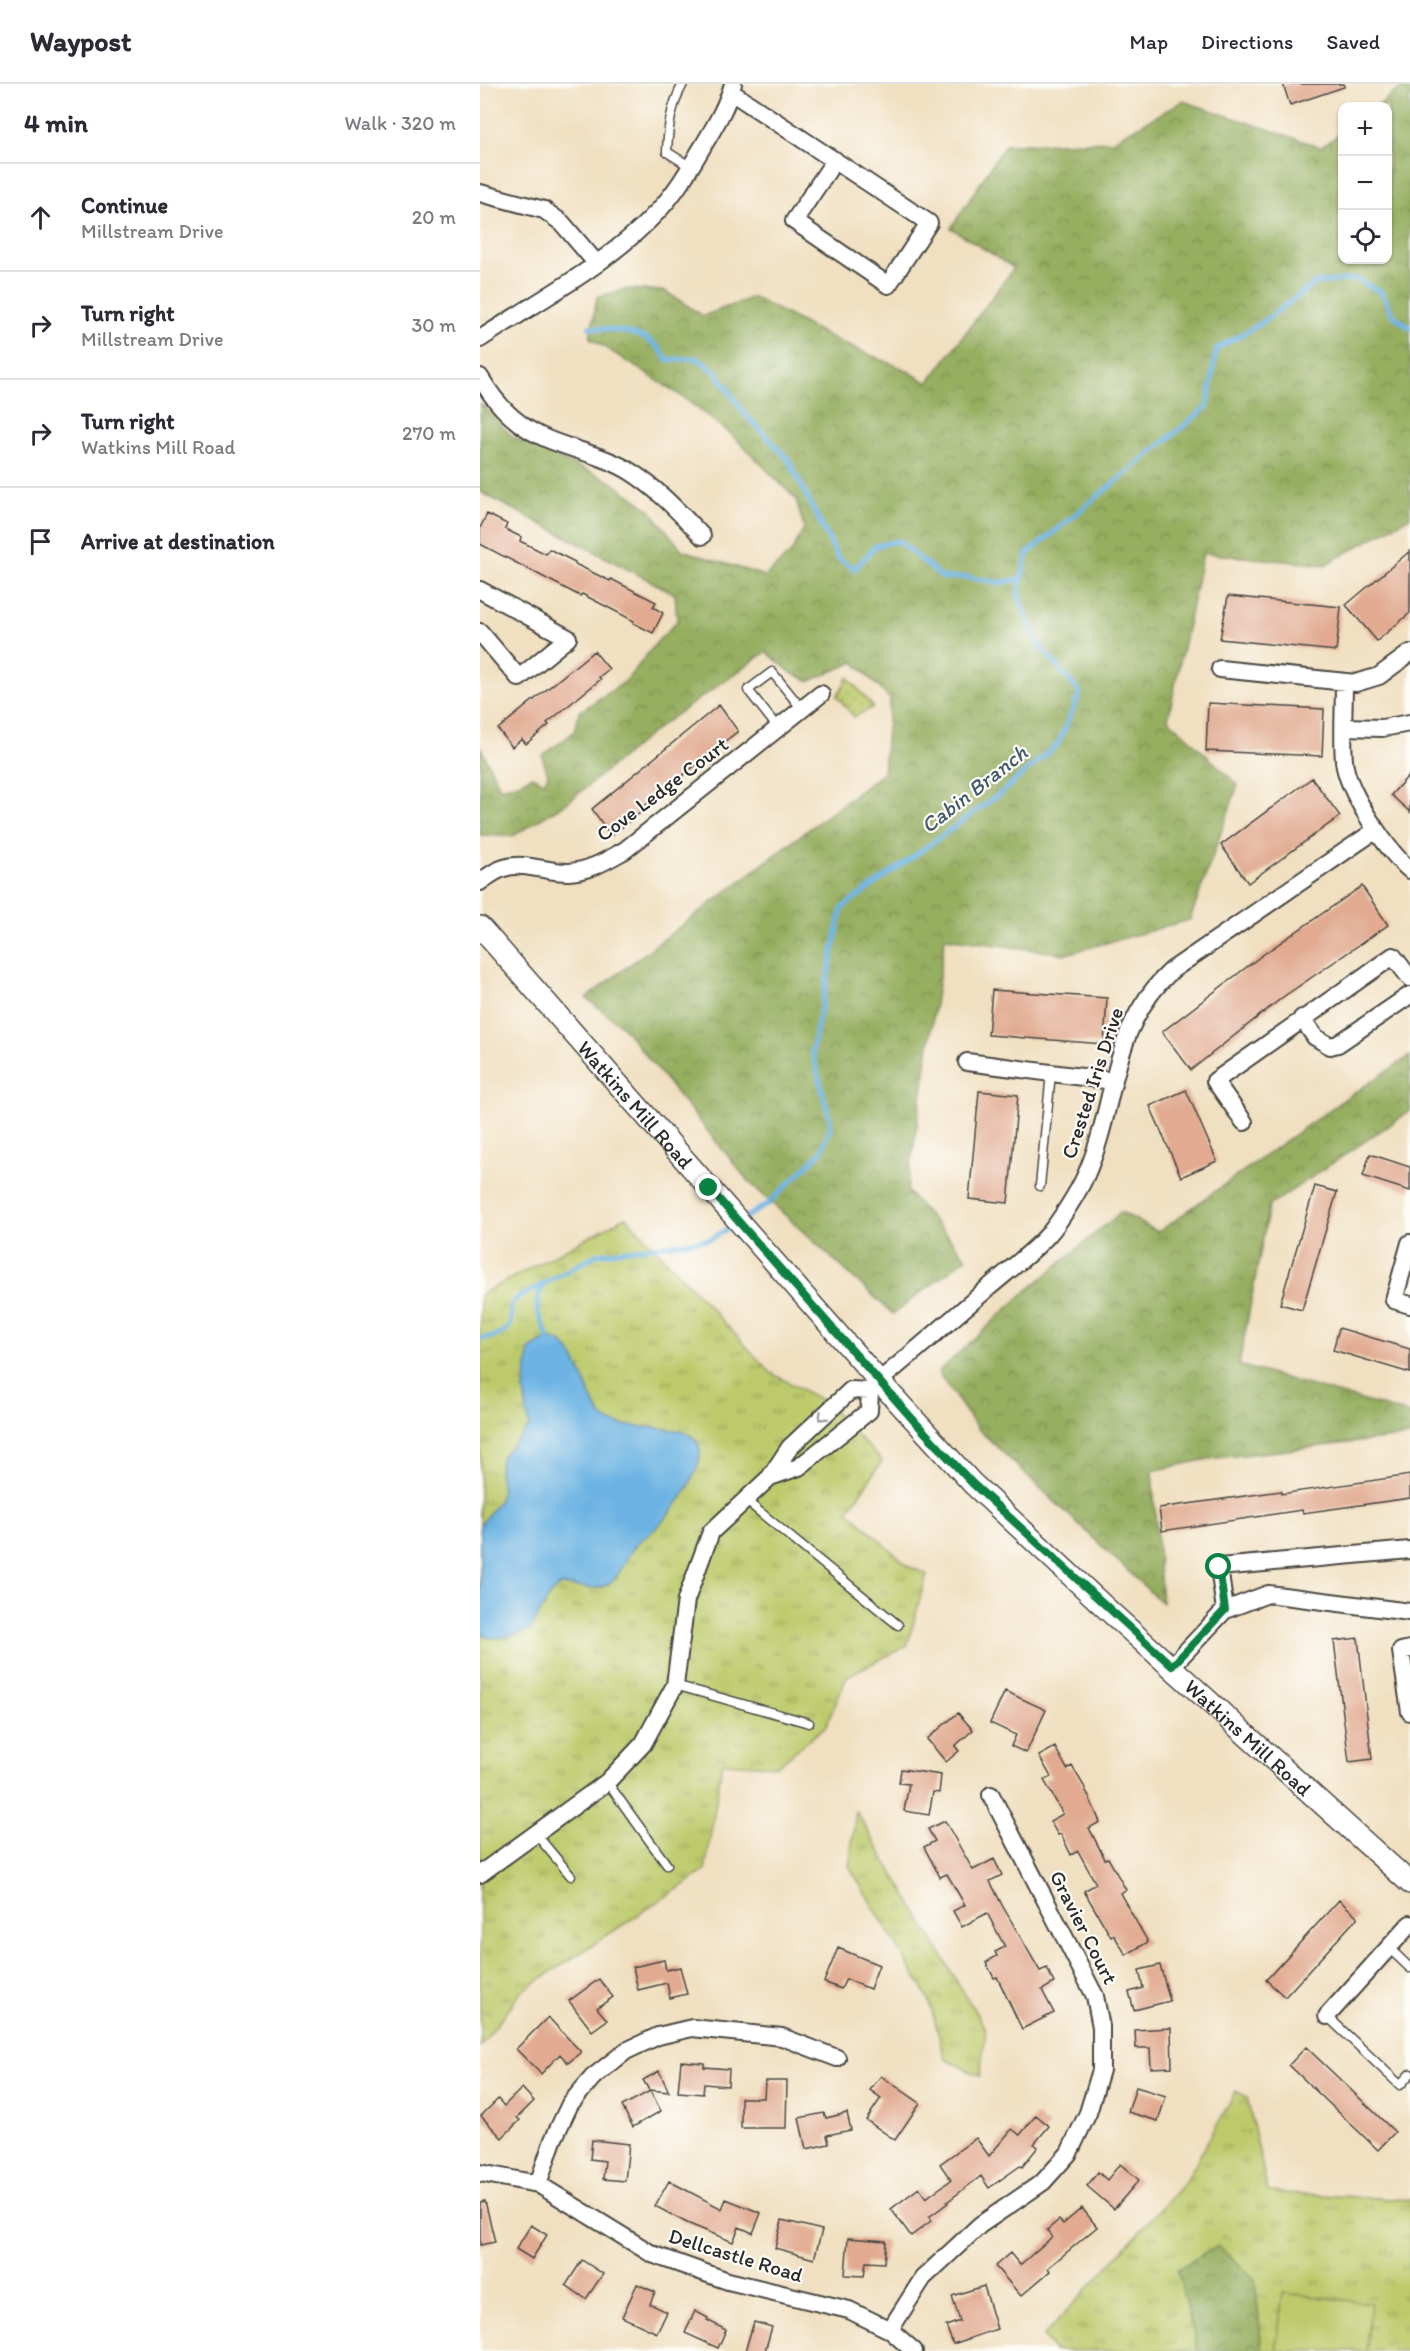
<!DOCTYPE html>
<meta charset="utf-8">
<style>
:root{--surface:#fff;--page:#f7f7f7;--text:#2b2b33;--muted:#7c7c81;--line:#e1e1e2}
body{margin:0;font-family:Itim,sans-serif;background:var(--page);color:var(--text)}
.controls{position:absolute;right:18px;top:18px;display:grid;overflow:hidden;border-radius:12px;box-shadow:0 2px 4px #0004}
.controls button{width:54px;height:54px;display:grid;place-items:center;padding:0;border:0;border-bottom:2px solid var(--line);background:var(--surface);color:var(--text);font:30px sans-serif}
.stop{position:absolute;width:18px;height:18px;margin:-14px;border:4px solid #0b8043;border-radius:50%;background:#fff}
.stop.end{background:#0b8043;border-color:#fff;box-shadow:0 2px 6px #0008}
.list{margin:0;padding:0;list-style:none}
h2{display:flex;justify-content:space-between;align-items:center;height:78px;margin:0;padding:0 24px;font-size:26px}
h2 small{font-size:20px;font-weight:400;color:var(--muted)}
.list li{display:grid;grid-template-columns:39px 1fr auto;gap:18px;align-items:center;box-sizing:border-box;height:108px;padding:0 24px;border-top:2px solid var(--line)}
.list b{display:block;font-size:22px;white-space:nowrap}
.list p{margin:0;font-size:20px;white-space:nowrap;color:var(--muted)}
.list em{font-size:20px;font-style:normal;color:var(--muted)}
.icon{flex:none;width:33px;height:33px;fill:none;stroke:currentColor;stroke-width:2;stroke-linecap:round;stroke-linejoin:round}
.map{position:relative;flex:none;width:930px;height:2267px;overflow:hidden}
header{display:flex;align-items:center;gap:36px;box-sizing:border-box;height:84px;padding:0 30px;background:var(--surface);border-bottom:2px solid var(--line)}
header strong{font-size:28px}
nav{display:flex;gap:33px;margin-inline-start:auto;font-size:21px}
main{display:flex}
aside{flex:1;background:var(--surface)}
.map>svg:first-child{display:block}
</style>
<header>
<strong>Waypost</strong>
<nav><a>Map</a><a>Directions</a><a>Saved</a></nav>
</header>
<main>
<aside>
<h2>4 min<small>Walk · 320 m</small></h2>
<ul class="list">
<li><svg class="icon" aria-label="ahead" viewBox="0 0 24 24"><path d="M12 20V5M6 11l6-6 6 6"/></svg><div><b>Continue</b><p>Millstream Drive</p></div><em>20 m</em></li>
<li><svg class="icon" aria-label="right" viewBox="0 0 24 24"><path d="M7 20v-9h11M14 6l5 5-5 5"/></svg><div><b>Turn right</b><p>Millstream Drive</p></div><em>30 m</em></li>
<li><svg class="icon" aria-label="right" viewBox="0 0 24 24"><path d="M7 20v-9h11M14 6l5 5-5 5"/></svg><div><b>Turn right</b><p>Watkins Mill Road</p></div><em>270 m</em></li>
<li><svg class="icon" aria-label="arrive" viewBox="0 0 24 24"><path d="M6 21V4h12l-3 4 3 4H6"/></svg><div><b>Arrive at destination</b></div></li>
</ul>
</aside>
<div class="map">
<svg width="930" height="2267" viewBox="0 0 930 2267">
<defs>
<pattern id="grass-tufts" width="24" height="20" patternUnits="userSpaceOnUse" patternTransform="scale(1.5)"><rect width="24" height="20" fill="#bdca6c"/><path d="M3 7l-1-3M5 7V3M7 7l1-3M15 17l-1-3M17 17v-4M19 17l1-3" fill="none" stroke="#9aa459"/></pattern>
<pattern id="forest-crowns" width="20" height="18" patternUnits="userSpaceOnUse" patternTransform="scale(1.5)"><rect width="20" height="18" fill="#96ae60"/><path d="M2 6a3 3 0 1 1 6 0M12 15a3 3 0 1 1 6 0" fill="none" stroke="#7b8e4f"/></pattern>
<pattern id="park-dots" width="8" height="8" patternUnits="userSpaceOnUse" patternTransform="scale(1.5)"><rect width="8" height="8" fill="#bdca6c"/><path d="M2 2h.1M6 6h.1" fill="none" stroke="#9aa459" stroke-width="1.8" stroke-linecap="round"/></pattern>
</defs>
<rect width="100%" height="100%" fill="#fdfcf7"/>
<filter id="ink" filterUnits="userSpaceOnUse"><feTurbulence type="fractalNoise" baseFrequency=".0167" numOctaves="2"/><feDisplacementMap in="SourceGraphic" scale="12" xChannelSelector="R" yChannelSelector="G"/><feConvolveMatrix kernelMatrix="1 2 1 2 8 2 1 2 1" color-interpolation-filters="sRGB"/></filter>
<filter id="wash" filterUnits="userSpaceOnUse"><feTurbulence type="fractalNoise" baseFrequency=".008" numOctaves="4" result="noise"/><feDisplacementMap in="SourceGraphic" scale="24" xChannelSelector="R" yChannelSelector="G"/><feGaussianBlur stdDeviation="1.35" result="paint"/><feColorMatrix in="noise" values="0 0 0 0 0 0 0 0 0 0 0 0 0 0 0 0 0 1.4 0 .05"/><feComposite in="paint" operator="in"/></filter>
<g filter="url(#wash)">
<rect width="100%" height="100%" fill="#f0dfc0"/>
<path fill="url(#grass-tufts)" stroke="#747a4c" stroke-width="1.5" d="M146,1133L291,1289L345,1318L402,1377L368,1427L429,1483L447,1490L427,1562L367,1592L346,1642L297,1682L242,1679L225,1787L42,1907L0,1963V1211Z
M376,1727L506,1946L500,1992L465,1975L449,1915L369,1782Z
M756,2007L767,2013L788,2108L930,2116V2267H574L563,2253L705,2098Z"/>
<path fill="url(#forest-crowns)" stroke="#606c46" stroke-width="1.5" d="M926,0H930V433L845,481L723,469L688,635L758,701L710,836L586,870L465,854L427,1107L487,1174L413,1230L269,1098L142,942L106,914L403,689L410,615L374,578L330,597L313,590L286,568L179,643L87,719L33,752L0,751V662L20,704L39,699L52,692L64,698L68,691L62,672L94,648L99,628L145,598L177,558L197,537L195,510L0,408V319L33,353L130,397L170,426L202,466L285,492L311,469L324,444L316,415L251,350L197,309L110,254L117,213L146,205L185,207L223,232L273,213L364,260L424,285L448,299L534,184L471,144L525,61L632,57L703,17L841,63L862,48V176H908V22H897Z
M930,972V1027L789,1122L759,1281L930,1330V1352L728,1375L672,1387L682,1519L498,1345L458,1288L543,1210L641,1128L678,1148L863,1016Z
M738,2162L775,2195L782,2267H718L697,2185Z"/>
<path fill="url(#park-dots)" stroke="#747a4c" stroke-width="1.5" d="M368,593L393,623L374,633L357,612Z"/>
<path fill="#bdca6c" stroke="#747a4c" stroke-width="1.5" d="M803,2209L891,2219L886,2267H796Z"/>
<path fill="#6cb3e3" stroke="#4c6f87" stroke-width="1.5" d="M68,1254C99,1255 105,1314 123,1333C139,1349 198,1337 215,1355C234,1377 192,1429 175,1445C168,1451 160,1455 154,1463C145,1474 142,1491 128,1500C114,1509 95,1500 79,1502L70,1511L51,1545C43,1549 16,1557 8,1553C5,1552 3,1550 0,1549V1442L19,1416L22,1405L19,1387L22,1372L49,1343L44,1306L49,1268L51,1264Z"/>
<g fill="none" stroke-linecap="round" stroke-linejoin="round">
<path stroke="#6cb3e3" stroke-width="5" d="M109,243C138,247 172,246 187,276L217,274L237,289L263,328L308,375L358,474L375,485L395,462L419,457L463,494L486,493L521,499L542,494
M263,1135L288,1120L341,1068L351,1041L332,967L362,824L521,709L578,660L600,609L555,556L538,510L547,470L728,322L736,265L780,240L835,199L875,195L901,208L913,231L930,244
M64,1200C49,1228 61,1228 68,1254
M0,1254C10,1255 26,1250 30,1240C33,1231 28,1224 34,1216L118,1170L231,1155L255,1140"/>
</g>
<g id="blocks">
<path fill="#e1aa91" d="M803,0H864V3L810,21Z
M7,430L27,440L25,445L41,453L40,457L66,470L69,465L95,478V480L130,497L131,495L176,518L173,523L183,529L173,549L153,539L154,537L137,528L102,510L100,512L0,460V444Z
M930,467V529L897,557L866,521Z
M748,512L861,523L856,567L740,555Z
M114,567L129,585L119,593L121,595L67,639L69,641L46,660L42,655L32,663L18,645Z
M728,619L844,625L842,672L726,667Z
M239,621L258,647L160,726L161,728L131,752L112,725Z
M930,690V728L911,711Z
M832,694L860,732L768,799L741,761Z
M882,802L908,841L803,913L711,986L682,948L781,872Z
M512,906L627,914L624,960L508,951Z
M706,1006L737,1077L701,1093L670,1022Z
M499,1007L538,1011L528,1119L489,1115Z
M890,1070L930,1083V1107L883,1092Z
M835,1102L857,1108L822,1226L800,1220Z
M859,1244L930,1265V1289L853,1266Z
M930,1391V1414L823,1429L822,1426L682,1447L679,1424L801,1407V1410Z
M878,1554L892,1675L869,1678L854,1557Z
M525,1607L566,1626L546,1669L531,1662L536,1651L510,1639Z
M478,1629L493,1646L475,1662L479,1667L466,1678L447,1655Z
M575,1663L587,1685L592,1682L604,1702L620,1738L609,1744L625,1775L628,1774L646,1806L640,1809L668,1858L646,1871L634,1851L631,1853L604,1807L616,1800L598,1767L591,1771L581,1750L578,1751L570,1737L583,1730L564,1696L571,1693L559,1672Z
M421,1685L461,1691L459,1709L453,1708L449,1731L424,1727L429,1700L419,1699Z
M465,1737L493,1786L514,1775L522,1791L510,1797L522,1821L560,1887L567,1884L574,1899L562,1906L574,1929L542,1945L517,1893L514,1894L506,1878L517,1872L515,1868L525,1863L507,1829L482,1843L473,1827L485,1821L467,1790L460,1793L444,1763L455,1757L448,1745Z
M859,1816L878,1833L805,1913L786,1896Z
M358,1864L399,1881L390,1905L366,1895L361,1905L344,1898Z
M184,1876L186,1886L200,1883L207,1910L190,1914L187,1899L158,1906L153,1883Z
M680,1881L690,1917L654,1926L649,1908L663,1904L659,1886Z
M119,1895L133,1913L117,1924L127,1936L112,1947L89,1917Z
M68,1933L101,1968L88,1979L80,1970L61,1990L36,1965Z
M691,1944L692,1983L671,1984L670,1964H656L655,1946Z
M826,1963L915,2048L898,2066L809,1981Z
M201,1977L224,1979V1983L249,1985L248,2002L224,2000L223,2010L198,2008Z
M179,1987L189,2008L169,2006L163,1996Z
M401,1992L440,2019L415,2056L386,2036L401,2014L390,2006Z
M285,1997H307L306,2044H261V2014H284Z
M656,2003L686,2012L678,2037L648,2028Z
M42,2004L54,2017L37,2034L40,2036L22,2054L1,2032L18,2015L24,2022Z
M170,2007L181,2027L153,2043L142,2022Z
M344,2029L346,2034L367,2029L371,2046L347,2051L349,2060L326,2065L319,2034Z
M556,2031L569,2042L554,2060L558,2063L542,2083L540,2082L509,2104L501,2092L467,2118L468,2119L449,2133L451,2137L431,2152L411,2125L439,2104L446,2114L471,2096L460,2080L496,2054L509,2072L532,2045L540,2051Z
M112,2056L149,2060L145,2097L123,2095L125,2077L110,2075Z
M640,2080L659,2096L634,2125L607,2102L618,2088L627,2096Z
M189,2097L242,2125L246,2115L281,2129L273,2149L259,2143L253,2158L207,2139L175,2122Z
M5,2117L15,2158L0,2161V2118Z
M602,2124L617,2143L568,2184L570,2187L541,2212L515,2182L530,2169L540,2181L572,2153L567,2146L579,2136L583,2140Z
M302,2136L342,2146L334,2175L295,2164Z
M51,2141L67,2151L52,2175L36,2165Z
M368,2154L406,2157L404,2179L386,2178L384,2192L365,2191Z
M102,2176L123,2190L106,2215L86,2201Z
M157,2200L175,2208L170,2220L187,2228L177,2249L142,2233Z
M504,2202L517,2245L473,2260L466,2242L480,2237L472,2212Z
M215,2227L228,2234L227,2236L246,2246L238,2264L205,2249Z
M274,2238L292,2243L285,2267H265Z"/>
</g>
</g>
<g filter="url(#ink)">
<use href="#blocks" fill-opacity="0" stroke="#494641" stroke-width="1.5"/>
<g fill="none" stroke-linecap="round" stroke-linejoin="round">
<g stroke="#494641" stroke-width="11">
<path id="service" d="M203,0C191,22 188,43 187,68L211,83
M298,644L268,606L292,588L322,625
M560,1102L571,989
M264,1415L418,1541
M195,1601L329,1639
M127,1698L187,1781
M55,1749L91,1792
M909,1864L930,1884
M847,1932L920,2001L930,1990"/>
</g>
<g stroke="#494641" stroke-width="20">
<path id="minor" d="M251,8L449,139L408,201L314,137L355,76
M0,109L64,126L82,139L117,180
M0,255C61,215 129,180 179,126C197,107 210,84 223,62C235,42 247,22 253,0
M0,293C10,310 22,326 38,338C70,364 116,366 151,388C178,405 200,429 222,452
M0,506L88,554L39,594L0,548
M740,585L876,599L899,592L930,569
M864,598C864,624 862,651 864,677C867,707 907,767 930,786
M864,643L902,644L930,639
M0,798C7,793 16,786 24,784C44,777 68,789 89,788C110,787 127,776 145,766L341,610
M822,934L835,953L850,962L858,960L930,911
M487,978L633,997
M764,1038L735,997L913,872L930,894
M930,1159L914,1216L930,1221
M390,1307L371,1306L310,1363L290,1393L319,1383L389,1327L390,1307L399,1297C433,1269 466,1240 500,1211C521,1192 550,1171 568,1151C579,1139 598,1108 605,1093C638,1021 628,944 692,886L896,746
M745,1526L739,1483L930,1466
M930,1565L921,1567L930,1628
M692,1582L745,1526L788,1510L930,1528
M0,1790L127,1698L163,1660L195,1601L206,1516L231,1448L290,1393
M847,1932L930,1840
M0,2089L58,2100L172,2170L248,2197L369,2226L410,2246L434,2267
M58,2100L73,2056L90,2020L113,1993L146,1967L178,1952L212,1944L302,1953L357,1974
M410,2246L443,2194L500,2141L563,2098L589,2069L608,2029L621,1986V1943L615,1912L511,1711"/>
</g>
<g stroke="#494641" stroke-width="24">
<g id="tertiary">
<path id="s1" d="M0,843L399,1297L492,1399L629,1527L930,1799"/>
</g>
</g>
<use href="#service" stroke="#fff" stroke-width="8"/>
<use href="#minor" stroke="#fff" stroke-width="16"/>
<use href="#tertiary" stroke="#fff" stroke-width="21"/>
</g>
<defs><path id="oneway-chevron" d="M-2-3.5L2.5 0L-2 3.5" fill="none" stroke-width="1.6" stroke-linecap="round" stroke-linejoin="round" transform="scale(1.5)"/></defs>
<use stroke="#a0a0a0" href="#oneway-chevron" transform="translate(342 1333) rotate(137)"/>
</g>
<g fill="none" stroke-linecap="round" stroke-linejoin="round" filter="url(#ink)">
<path stroke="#0b8043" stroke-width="8" d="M229,1104L436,1339L492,1399L692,1582L745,1526L739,1483"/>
</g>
<g text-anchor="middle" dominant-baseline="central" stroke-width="4.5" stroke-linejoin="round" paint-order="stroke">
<g font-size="21" fill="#2b2b2b" stroke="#fdfcf7">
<text transform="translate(182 705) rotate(-37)">Cove Ledge Court</text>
<text transform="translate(612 999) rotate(-72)">Crested Iris Drive</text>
<text stroke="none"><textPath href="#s1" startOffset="236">Watkins Mill Road</textPath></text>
<text stroke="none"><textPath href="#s1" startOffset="1118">Watkins Mill Road</textPath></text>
<text transform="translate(604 1843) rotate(63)">Gravier Court</text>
<text transform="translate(256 2171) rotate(17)">Dellcastle Road</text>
</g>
<g font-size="22" font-style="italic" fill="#425b6b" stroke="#fdfcf7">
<text transform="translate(494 705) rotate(-38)">Cabin Branch</text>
</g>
</g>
</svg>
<div class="controls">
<button>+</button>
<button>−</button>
<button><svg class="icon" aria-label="locate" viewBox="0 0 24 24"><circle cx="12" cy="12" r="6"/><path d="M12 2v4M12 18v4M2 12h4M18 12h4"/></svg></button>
</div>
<div class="stop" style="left:739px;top:1483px"></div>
<div class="stop end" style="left:229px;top:1104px"></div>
</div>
</main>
